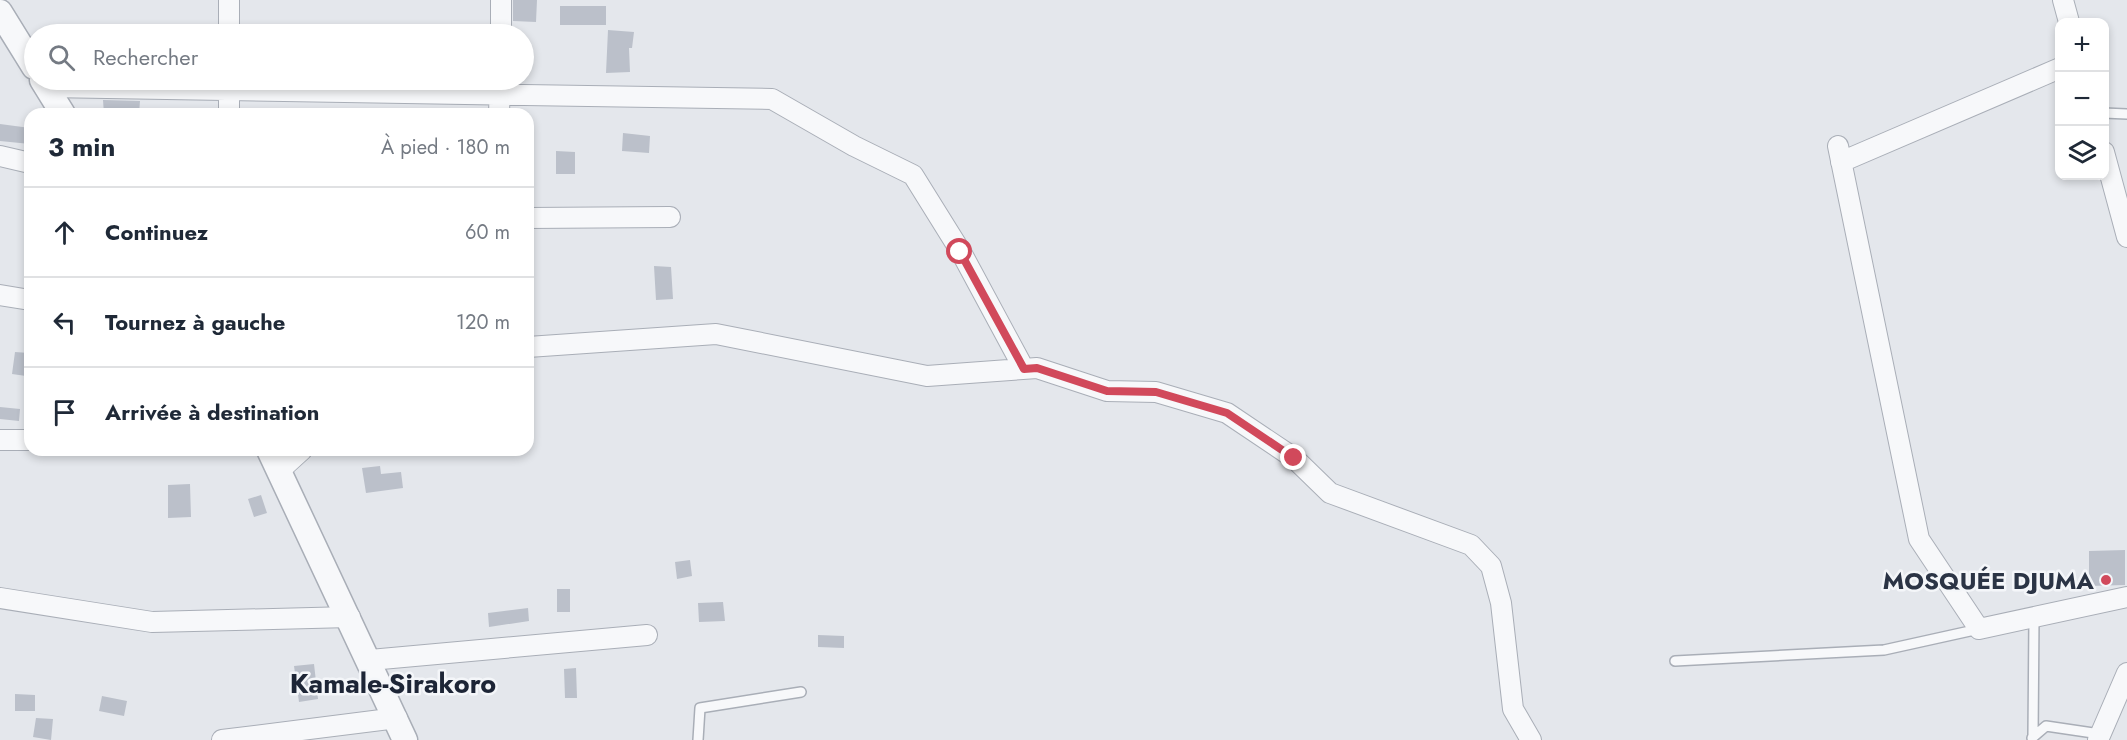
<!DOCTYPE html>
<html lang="fr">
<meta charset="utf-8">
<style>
:root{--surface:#fff;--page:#f6f6f7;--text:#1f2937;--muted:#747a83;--line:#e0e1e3}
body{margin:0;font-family:Jost,sans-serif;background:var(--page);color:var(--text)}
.controls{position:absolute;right:18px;top:18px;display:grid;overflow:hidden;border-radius:12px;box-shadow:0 3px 9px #0003}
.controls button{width:54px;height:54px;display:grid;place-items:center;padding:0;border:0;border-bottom:2px solid var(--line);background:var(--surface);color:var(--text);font:30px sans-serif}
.stop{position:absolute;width:18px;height:18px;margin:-14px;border:4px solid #d1495b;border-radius:50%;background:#fff}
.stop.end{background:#d1495b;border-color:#fff;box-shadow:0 2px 6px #0008}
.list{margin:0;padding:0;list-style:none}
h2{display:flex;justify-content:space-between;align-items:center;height:78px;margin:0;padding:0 24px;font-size:26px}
h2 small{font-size:20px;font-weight:400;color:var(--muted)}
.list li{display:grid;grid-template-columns:39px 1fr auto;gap:18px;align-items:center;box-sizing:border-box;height:90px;padding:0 24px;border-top:2px solid var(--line)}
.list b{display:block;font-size:22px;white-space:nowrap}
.list em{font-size:20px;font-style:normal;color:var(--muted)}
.icon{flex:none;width:33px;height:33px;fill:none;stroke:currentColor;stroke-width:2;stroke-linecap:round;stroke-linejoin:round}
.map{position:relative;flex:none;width:2127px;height:740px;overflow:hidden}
.search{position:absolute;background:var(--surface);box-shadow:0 3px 9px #0003;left:24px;top:24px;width:510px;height:66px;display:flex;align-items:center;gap:15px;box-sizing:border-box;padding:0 21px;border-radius:33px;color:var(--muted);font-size:22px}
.panel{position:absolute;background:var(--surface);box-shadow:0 3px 9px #0003;left:24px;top:108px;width:510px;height:348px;border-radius:18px}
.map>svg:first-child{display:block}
</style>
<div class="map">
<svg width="2127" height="740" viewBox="0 0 2127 740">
<rect width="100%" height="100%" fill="#e4e7ec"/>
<path fill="#bbc0ca" d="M513,0H537L536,22L513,21Z
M560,6H606V25H560Z
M608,30L634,32L632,48H629L630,72L606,73Z
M103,100L140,101L139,114H104Z
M0,124L30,128V144L0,141Z
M623,133L650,136L649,153L622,151Z
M556,151L575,152V174H556Z
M654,266L671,267L673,299L656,300Z
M15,352L29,353L26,376L12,374Z
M0,407L20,409L19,421L0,419Z
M380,466L381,474L401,472L403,488L366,493L362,468Z
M190,484L191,517L168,518V485Z
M261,495L267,513L254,517L248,499Z
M2125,550V585L2089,586V551Z
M690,560L692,576L677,579L675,562Z
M557,589H570V612H557Z
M723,602L725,621L699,622L698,603Z
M528,608L529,621L489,627L488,613Z
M818,635L844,636V648L818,647Z
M314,664L318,699L299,702L294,666Z
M576,668L577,698H565L564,669Z
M15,694L35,695V711H15Z
M102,696L127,701L124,716L99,711Z
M36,718L53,719L51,740L33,737Z"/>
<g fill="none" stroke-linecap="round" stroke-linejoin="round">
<g stroke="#a9aeb7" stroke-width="12">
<path id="service" d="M2104,113L2127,114
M1675,661L1884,650L1979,629
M2033,736L2034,617
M2032,738L2046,726L2100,734
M698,740L700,708L801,692"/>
</g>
<g stroke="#a9aeb7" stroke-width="22">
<path id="minor" d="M2063,0L2069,22
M229,34V0
M501,34V0
M47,87L772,99L854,146L913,175L961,252L1024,369
M229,114V80
M499,114L500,80
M1838,146L1919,539L1979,629L2127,597
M2104,152L2127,237
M0,156L30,163
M1841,162L2060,68
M528,218L670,217
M0,295L30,300
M528,347L716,334L927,376L1037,368L1107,391L1156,392L1227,413L1294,458L1330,493L1471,545L1491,566L1501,603L1513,709L1531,740
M0,440H30
M279,471L302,450
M0,598L152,622L350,617
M370,660L647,635
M222,740L397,718
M2098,740L2127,673"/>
</g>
<g stroke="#a9aeb7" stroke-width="27">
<path id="tertiary" d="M0,12L34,67
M42,80L63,114
M269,450L405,740"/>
</g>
<use href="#service" stroke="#f7f8fa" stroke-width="9"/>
<use href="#minor" stroke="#f7f8fa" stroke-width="20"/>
<use href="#tertiary" stroke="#f7f8fa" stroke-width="24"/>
</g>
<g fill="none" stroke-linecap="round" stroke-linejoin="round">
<path stroke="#d1495b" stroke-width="8" d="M960,252L1024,369L1037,368L1107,391L1156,392L1227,413L1294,458"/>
</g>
<circle fill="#d1495b" stroke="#f4f6f9" stroke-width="2" cx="2106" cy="580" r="6"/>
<g text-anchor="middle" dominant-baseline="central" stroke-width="5" stroke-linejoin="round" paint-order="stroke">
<g font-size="24" font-weight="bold" fill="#2b3445" stroke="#f4f6f9" text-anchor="end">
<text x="2094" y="580">MOSQUÉE DJUMA</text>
</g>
<g font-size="27" font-weight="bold" fill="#1d2536" stroke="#f4f6f9">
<text x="393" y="683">Kamale-Sirakoro</text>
</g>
</g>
</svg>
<div class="controls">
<button>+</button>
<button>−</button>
<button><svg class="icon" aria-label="layers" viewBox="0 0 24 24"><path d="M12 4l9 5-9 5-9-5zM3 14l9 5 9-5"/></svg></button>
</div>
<div class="stop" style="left:960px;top:252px"></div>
<div class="stop end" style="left:1294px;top:458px"></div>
<div class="search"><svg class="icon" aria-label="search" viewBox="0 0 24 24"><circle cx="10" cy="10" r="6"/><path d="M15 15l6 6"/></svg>Rechercher</div>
<section class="panel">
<h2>3 min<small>À pied · 180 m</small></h2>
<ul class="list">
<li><svg class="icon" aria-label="ahead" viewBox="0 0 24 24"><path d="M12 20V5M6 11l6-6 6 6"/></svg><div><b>Continuez</b></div><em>60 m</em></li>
<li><svg class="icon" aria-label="left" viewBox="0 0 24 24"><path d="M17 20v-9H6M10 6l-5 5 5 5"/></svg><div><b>Tournez à gauche</b></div><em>120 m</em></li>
<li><svg class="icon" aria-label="arrive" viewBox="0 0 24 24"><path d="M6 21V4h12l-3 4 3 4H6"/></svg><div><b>Arrivée à destination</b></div></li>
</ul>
</section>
</div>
